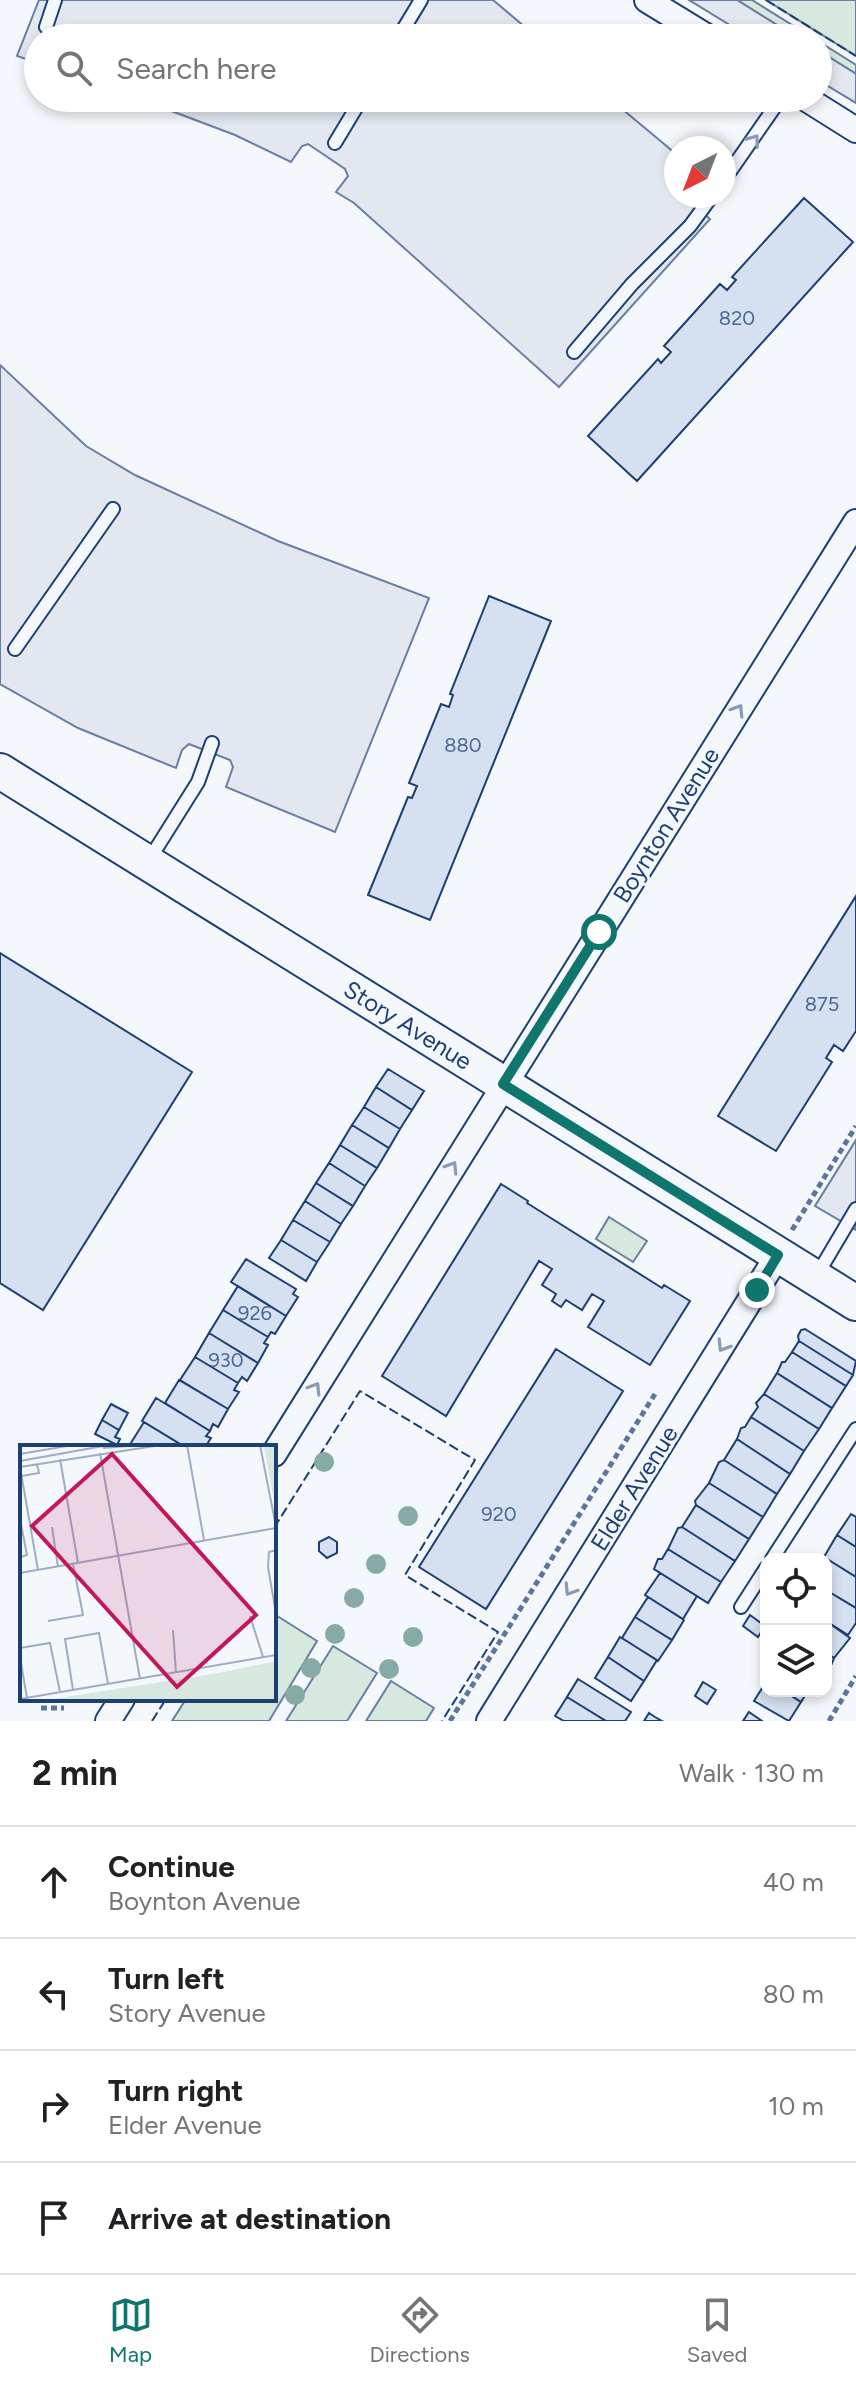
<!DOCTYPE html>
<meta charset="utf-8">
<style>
:root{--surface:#fff;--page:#f2f2f2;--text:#202124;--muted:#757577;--line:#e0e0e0;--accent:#0f766e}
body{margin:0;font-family:Figtree,sans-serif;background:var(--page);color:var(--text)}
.controls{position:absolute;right:24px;bottom:24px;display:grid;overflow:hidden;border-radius:16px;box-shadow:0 4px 12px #0003}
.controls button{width:72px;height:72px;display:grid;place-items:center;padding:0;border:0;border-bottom:2px solid var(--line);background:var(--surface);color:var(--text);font:40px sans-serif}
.compass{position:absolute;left:664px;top:136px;width:72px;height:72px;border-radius:50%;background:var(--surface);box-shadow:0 4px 12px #0003;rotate:222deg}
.stop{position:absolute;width:24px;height:24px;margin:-18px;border:6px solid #0f766e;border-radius:50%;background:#fff}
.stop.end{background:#0f766e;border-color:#fff;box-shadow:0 2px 8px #0008}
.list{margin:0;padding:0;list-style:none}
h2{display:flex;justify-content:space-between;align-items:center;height:104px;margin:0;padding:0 32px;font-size:34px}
h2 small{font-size:26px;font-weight:400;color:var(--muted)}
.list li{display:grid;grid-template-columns:52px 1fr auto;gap:24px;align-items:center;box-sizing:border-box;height:112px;padding:0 32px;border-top:2px solid var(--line)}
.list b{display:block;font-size:30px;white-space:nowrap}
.list p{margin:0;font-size:26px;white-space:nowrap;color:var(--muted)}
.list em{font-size:26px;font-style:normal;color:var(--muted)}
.icon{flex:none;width:44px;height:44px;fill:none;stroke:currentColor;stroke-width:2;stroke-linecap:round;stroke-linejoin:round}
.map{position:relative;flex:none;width:856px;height:1721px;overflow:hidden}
.search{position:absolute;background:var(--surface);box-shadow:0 4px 12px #0003;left:24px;right:24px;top:24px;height:88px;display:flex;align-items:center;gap:20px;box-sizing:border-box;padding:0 28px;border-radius:44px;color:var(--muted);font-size:30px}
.sheet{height:552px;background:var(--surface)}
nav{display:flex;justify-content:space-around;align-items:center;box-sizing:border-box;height:112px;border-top:2px solid var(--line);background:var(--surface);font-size:22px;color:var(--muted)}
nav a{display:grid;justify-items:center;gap:4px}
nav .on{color:var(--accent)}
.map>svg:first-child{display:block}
</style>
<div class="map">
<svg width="856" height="1721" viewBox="0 0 856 1721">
<rect width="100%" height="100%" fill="#f4f7fb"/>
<path fill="#d7e8df" stroke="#687fa3" stroke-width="2" d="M737,0H752L813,38H798Z
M766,0H856V56Z
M818,41L856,65V74L818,50Z
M609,1217L647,1241L633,1262L596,1239Z
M274,1614L317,1641L269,1721H172L186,1699H274Z
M333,1646L377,1673L347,1721H286Z
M391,1681L434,1708L426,1721H366Z"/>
<path fill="#e3e8f0" stroke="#687fa3" stroke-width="2" d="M39,0H493L538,38H38V63L17,56Z
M689,0H737L798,38H751Z
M818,50L856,74V103L818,80Z
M137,98H609L676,154V196H684L710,219L559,387L354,203L336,192L348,176L345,169L308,144L302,146L291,162L235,135Z
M0,365L86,446L135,475L278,541L429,598L335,832L226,787L233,767L230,760L189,744L182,750L176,768L78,728L0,684Z
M856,1140V1230L815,1206Z"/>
<path fill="#d5e0f0" stroke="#1d3f73" stroke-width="2" d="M804,198L853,242L637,481L588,436L658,359L661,363L671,352L664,346L720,284L727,290L736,280L732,277Z
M489,596L551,621L430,920L368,895L408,797L412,798L417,786L409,783L441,704L449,707L453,695L450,694Z
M856,896V1031L843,1051L834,1045L826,1058L832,1062L776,1151L718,1116Z
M0,953L192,1072L43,1310L0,1283Z
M388,1069L424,1091L412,1110L376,1087Z
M376,1087L412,1110L400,1129L364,1107Z
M364,1107L400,1129L389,1148L352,1125Z
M352,1125L389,1148L377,1168L340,1145Z
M340,1145L377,1168L365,1186L329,1163Z
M329,1163L365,1186L353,1206L316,1183Z
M316,1183L353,1206L341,1224L305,1201Z
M501,1184L528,1201L527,1203L662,1288L664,1285L690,1301L650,1365L588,1327L604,1301L592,1294L582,1310L566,1300L561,1307L552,1301L556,1294L542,1285L552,1269L539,1261L446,1416L382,1376Z
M305,1201L341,1224L330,1242L293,1220Z
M293,1220L330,1242L317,1262L281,1240Z
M281,1240L317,1262L306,1281L269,1258Z
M246,1259L296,1289L293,1294L298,1297L286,1316L231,1282Z
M238,1286L286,1316L275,1334L271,1332L268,1337L223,1310Z
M223,1310L268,1337L264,1343L268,1345L258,1363L209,1333Z
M805,1329L856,1361L853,1375L799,1341L798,1336L801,1330Z
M209,1333L258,1363L247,1381L242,1377L238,1383L195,1357Z
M799,1341L853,1375L846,1386L792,1352Z
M556,1349L623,1391L486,1609L419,1567Z
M792,1352L846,1386L832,1408L777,1373L782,1362H785Z
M195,1357L238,1383L234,1390L239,1392L228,1409L180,1380Z
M777,1373L832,1408L819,1429L764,1394Z
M179,1380L228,1409L218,1427L213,1424L210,1431L165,1403Z
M764,1394L819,1429L804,1451L751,1417L758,1407L756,1403Z
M156,1398L210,1431L206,1436L211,1438L205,1447H185L142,1421Z
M111,1404L128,1413L119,1430L102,1420Z
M751,1417L804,1451L790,1474L737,1439L741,1428L745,1427Z
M102,1420L119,1430L115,1437L120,1439L117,1445L95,1434Z
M144,1422L185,1447L129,1446Z
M737,1439L790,1474L777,1494L724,1460Z
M724,1460L777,1494L763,1517L709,1483L719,1462Z
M709,1483L763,1517L749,1539L696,1505L695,1501Z
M696,1505L749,1539L735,1561L682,1527Z
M851,1514L856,1517V1547L837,1535Z
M682,1527L735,1561L721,1582L668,1549L678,1528Z
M837,1535L856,1547V1577L824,1557Z
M329,1537L337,1542V1553L327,1558L319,1551V1542Z
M668,1549L721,1582L708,1603L654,1569L658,1559H662Z
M824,1557L856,1577V1608L826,1590V1559H822Z
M660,1573L697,1596L683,1619L645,1595Z
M826,1590L856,1608V1623L848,1635L826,1621Z
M648,1597L684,1620L672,1640L635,1617Z
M750,1615L765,1626L758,1637L743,1626Z
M635,1617L672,1640L658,1661L622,1638Z
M826,1621L850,1638L834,1658L826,1652Z
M620,1637L657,1660L644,1681L608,1657Z
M826,1652L834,1658L826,1678Z
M608,1657L644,1681L631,1701L595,1678Z
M578,1679L631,1712L625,1721H606L567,1697Z
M703,1682L716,1690L707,1704L695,1696Z
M766,1682V1691H784L801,1702L789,1721L754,1701Z
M784,1691H808L801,1702Z
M567,1697L606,1721H564L555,1716Z
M749,1712L762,1721H743Z
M649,1713L655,1717L662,1721H644Z"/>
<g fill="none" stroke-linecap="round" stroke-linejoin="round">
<g stroke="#1d3f73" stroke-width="16">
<path id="lane" d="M46,27L55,0
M398,38L421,0
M335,143L362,98
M724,180L781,98
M574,352L632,284L690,226L712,196
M15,649L113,509
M149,860L198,782L212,743
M817,1275L856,1209
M772,1559L856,1429
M741,1607L766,1568"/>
</g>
<g stroke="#1d3f73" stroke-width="28">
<path id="street" d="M647,0L709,38
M805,98L856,130
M274,1454L856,522
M108,1721L122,1699
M489,1721L778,1255"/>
</g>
<g stroke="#1d3f73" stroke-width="38">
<path id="secondary" d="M0,771L856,1303"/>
</g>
<path stroke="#5e769c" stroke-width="5" stroke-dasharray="6 4" stroke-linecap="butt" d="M792,1230L856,1126
M41,1708H64
M450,1721L655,1394
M829,1721L856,1676"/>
<use href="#lane" stroke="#f4f7fb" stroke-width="12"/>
<use href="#street" stroke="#f4f7fb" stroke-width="24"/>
<use href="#secondary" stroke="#f4f7fb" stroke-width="34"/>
<path stroke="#1d3f73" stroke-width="2" stroke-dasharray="10 4" stroke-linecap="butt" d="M766,0L856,56
M274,1528L360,1391L475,1460L405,1575L498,1632L442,1721
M152,1721L166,1699"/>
</g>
<g fill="#86aba6">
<circle cx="324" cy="1462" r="10"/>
<circle cx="408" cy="1516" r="10"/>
<circle cx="376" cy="1564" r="10"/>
<circle cx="354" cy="1598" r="10"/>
<circle cx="335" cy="1634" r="10"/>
<circle cx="413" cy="1637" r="10"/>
<circle cx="311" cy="1668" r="10"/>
<circle cx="389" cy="1669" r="10"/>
<circle cx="295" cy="1695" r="10"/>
</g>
<defs><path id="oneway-chevron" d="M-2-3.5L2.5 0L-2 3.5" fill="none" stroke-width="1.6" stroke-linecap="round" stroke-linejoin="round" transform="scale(2)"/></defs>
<g stroke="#889bb7">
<use href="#oneway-chevron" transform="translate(754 140) rotate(-54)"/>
<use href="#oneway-chevron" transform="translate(738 710) rotate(-58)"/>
<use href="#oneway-chevron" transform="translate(452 1167) rotate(-58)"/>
<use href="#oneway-chevron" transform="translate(723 1346) rotate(122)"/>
<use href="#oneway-chevron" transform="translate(315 1388) rotate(-58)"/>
<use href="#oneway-chevron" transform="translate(570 1590) rotate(122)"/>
</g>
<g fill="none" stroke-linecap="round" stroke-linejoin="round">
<path stroke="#0f766e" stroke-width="10" d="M599,932L503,1084L778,1255L757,1290"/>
</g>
<g text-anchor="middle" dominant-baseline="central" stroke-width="6" stroke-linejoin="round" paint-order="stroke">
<g font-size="20" fill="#4b6792">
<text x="737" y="318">820</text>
<text x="463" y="745">880</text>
<text x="822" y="1004">875</text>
<text x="255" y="1313">926</text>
<text x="226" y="1360">930</text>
<text x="499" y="1514">920</text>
</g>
<g font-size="24" fill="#1d3f73" stroke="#f4f7fb">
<text transform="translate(666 825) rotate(-58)">Boynton Avenue</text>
<text transform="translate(408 1025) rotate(32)">Story Avenue</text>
<text transform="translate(634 1488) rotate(-58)">Elder Avenue</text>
</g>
</g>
<g transform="translate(20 1445)">
<rect width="256" height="256" fill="#f4f7fb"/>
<path d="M244,0H256V76L254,56ZM256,216V256H20L199,228Z" fill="#d7e8df"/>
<path fill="none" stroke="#9eadc5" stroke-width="2" d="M167,0L184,95M240,0L256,82M83,3L121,0M80,8L120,234M0,9L53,0M40,14L58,118M0,16L89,0M0,22L18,125M0,22L141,0M2,31L19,28L17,20M0,74L7,110L0,112M32,82L38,122M256,105L249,107L248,122L256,169M0,128L256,83M230,171L243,212M28,176L63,170L53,119M153,185L156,228M0,203L30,198L40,247M0,212L7,253M53,245L45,194L79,188L88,239M0,254L256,210"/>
<path fill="#c2185b" fill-opacity="0.15" stroke="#c2185b" stroke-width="4" d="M92,9L236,170L157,242L12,81Z"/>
<rect width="256" height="256" fill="none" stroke="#1d3f73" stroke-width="4"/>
</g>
</svg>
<div class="controls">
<button><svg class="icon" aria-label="locate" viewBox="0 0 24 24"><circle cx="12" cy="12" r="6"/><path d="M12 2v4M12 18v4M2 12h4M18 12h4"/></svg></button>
<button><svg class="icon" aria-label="layers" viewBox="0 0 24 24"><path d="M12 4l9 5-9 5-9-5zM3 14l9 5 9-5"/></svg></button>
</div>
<svg class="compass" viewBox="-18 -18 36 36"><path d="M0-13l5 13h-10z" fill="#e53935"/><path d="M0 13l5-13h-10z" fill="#757577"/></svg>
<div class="stop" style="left:599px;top:932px"></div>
<div class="stop end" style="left:757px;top:1290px"></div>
<div class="search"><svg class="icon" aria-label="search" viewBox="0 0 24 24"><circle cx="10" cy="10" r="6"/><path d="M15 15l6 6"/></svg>Search here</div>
</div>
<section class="sheet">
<h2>2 min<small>Walk · 130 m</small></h2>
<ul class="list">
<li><svg class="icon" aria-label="ahead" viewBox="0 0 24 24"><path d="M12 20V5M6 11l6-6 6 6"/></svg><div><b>Continue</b><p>Boynton Avenue</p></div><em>40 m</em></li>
<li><svg class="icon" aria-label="left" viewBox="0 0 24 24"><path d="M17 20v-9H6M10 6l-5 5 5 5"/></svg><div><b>Turn left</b><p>Story Avenue</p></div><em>80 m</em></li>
<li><svg class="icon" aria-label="right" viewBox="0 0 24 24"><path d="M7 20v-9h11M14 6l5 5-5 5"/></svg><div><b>Turn right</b><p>Elder Avenue</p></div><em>10 m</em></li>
<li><svg class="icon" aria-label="arrive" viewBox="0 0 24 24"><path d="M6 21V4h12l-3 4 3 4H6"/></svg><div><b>Arrive at destination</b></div></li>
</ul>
</section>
<nav>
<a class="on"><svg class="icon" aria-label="map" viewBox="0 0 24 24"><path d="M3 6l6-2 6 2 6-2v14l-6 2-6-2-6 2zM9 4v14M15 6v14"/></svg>Map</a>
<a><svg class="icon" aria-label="directions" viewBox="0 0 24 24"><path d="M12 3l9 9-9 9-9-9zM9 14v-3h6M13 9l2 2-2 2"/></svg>Directions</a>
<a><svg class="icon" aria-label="saved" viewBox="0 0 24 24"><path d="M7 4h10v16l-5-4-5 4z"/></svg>Saved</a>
</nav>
